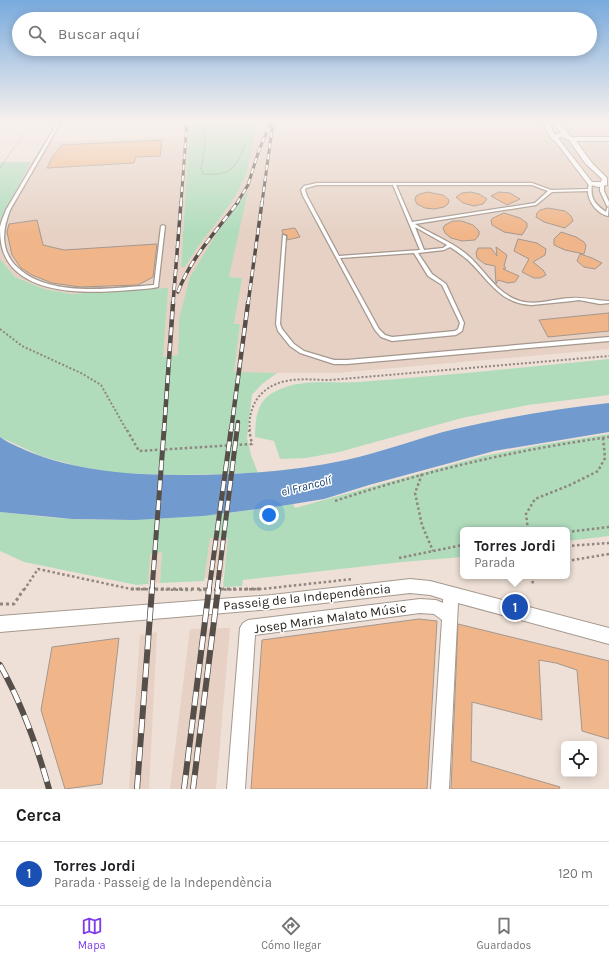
<!DOCTYPE html>
<html lang="es">
<meta charset="utf-8">
<style>
:root{--surface:#fff;--page:#f6f6f6;--text:#202124;--muted:#757577;--line:#e0e0e0;--accent:#7c3aed}
body{margin:0;font-family:Karla,sans-serif;background:var(--page);color:var(--text)}
.controls{position:absolute;right:12px;bottom:12px;display:grid;overflow:hidden;border-radius:6px;box-shadow:0 2px 10px #0003}
.controls button{width:36px;height:36px;display:grid;place-items:center;padding:0;border:0;border-bottom:1px solid var(--line);background:var(--surface);color:var(--text);font:20px sans-serif}
.you{position:absolute;left:269px;top:515px;width:14px;height:14px;margin:-10px;border:3px solid #fff;border-radius:50%;background:#1a73e8;box-shadow:0 0 0 6px #1a73e833}
.badge{display:grid;place-items:center;width:26px;height:26px;border-radius:50%;background:var(--accent);color:#fff;font-size:13px;font-weight:700}
.pin{position:absolute;translate:-50% -50%;border:2px solid #fff;box-shadow:0 1px 4px #0006}
.popup{position:absolute;left:460px;top:527px;width:110px;height:52px;box-sizing:border-box;display:grid;place-content:center;border-radius:6px;background:var(--surface);filter:drop-shadow(0 1px 3px #0005);font-size:13px;white-space:nowrap;color:var(--muted)}
.popup b{font-size:15px;color:var(--text)}
.popup::after{content:'';position:absolute;left:50%;top:100%;margin-left:-8px;border:8px solid transparent;border-top-color:var(--surface)}
.list{margin:0;padding:0;list-style:none}
h2{display:flex;justify-content:space-between;align-items:center;height:52px;margin:0;padding:0 16px;font-size:17px}
h2 small{font-size:13px;font-weight:400;color:var(--muted)}
.list li{display:grid;grid-template-columns:26px 1fr auto;gap:12px;align-items:center;box-sizing:border-box;height:64px;padding:0 16px;border-top:1px solid var(--line)}
.list b{display:block;font-size:15px;white-space:nowrap}
.list p{margin:0;font-size:13px;white-space:nowrap;color:var(--muted)}
.list em{font-size:13px;font-style:normal;color:var(--muted)}
.icon{flex:none;width:22px;height:22px;fill:none;stroke:currentColor;stroke-width:2;stroke-linecap:round;stroke-linejoin:round}
.map{position:relative;flex:none;width:609px;height:789px;overflow:hidden}
.search{position:absolute;background:var(--surface);box-shadow:0 2px 10px #0003;left:12px;right:12px;top:12px;height:44px;display:flex;align-items:center;gap:10px;box-sizing:border-box;padding:0 14px;border-radius:22px;color:var(--muted);font-size:15px}
.sheet{height:116px;background:var(--surface)}
nav{display:flex;justify-content:space-around;align-items:center;box-sizing:border-box;height:56px;border-top:1px solid var(--line);background:var(--surface);font-size:11px;color:var(--muted)}
nav a{display:grid;justify-items:center;gap:2px}
nav .on{color:var(--accent)}
.map>svg:first-child{display:block}
</style>
<div class="map">
<svg width="609" height="789" viewBox="0 0 609 789">
<rect width="100%" height="100%" fill="#eee0d6"/>
<path fill="#e6d1c4" d="M183,122H190L181,267H185L202,240L226,210L238,190L249,164L256,122H609V349L337,373H234L240,324H234L241,278L229,277L179,319L178,355L163,358L111,292L72,294L44,289L15,277L0,259V220L31,162L45,142L182,136Z
M210,537L228,538L223,577L204,578Z
M162,551L160,583L148,584L149,553Z
M230,628L216,789H170L190,629Z
M157,632L149,789H129L140,635Z"/>
<path fill="#b0dcbc" d="M190,122H256C254,140 251,160 245,177C231,210 203,235 185,267H181Z
M0,162H31L0,220Z
M248,191L229,277L242,278L234,324H240L234,372L277,373L262,384L252,395L247,438L251,455L258,473L176,475L115,473L77,466L41,456L0,437V259L15,277L44,289L72,294L168,288L163,357L178,355L179,319L190,277L217,233Z
M609,359V395L528,405L462,418L339,452L306,458L280,459L274,441L255,437C256,417 256,401 276,391C301,378 332,384 359,382C442,376 526,367 609,359Z
M609,434V536L567,541V530H463V557L402,562L243,580L242,586L223,587L228,538H210L204,581L160,583L162,552L150,554L148,584L137,585L24,562L0,551V512C24,514 48,518 72,519C146,522 220,516 293,504L295,508L483,456L540,445Z"/>
<path fill="#719bcf" d="M609,403V432L494,451L369,485L324,499L281,506L203,516L135,520L72,519L0,512V437C8,443 17,446 25,450C77,472 133,475 188,475C242,475 294,471 346,460C383,452 418,438 455,429C506,417 557,409 609,403Z"/>
<path fill="#f0b68a" stroke="#a4978e" d="M162,140L160,156L136,157L134,163L47,168L53,156L62,145Z
M427,192L443,195L449,200L448,204L444,207L434,209L425,208L417,204L415,200L416,196L420,194Z
M470,192L479,194L487,199L483,204L474,206L463,203L456,197L462,193Z
M499,192L510,193L520,199L507,205L491,196Z
M548,208L565,211L571,216L573,221L565,228L544,222L536,217L537,213L540,210Z
M504,213L520,218L527,223V227L522,235L504,232L492,225L491,220L493,218Z
M37,220L43,245L64,250L157,244L153,277L138,285L80,287L52,283L32,275L21,268L12,255L7,232L9,224Z
M453,221H462L473,225L479,231V235L475,240L462,241L451,238L445,233L443,228L445,225Z
M295,228L300,237L287,240V235L283,234L282,230Z
M561,232L576,237L584,242L586,246L584,254L565,250L554,245V239Z
M518,239L537,243L546,249L545,255L533,262L543,270L546,275L540,278H534L522,272L529,259L514,251Z
M496,247L507,255L504,266L506,268L503,269L519,276L515,282L508,283L498,280L496,284L495,266L485,264L477,258L476,253L478,248H491L497,256Z
M580,254L592,258L602,263L595,269L584,267L577,261Z
M609,313V331L548,337L539,320Z
M419,619L437,621L427,789H251L262,640Z
M458,624L609,661V739L582,731L577,670L556,663L539,660L542,720L472,702L471,761L560,787L559,789H451Z
M119,638L102,784L65,789L41,710L52,647Z"/>
<g fill="none" stroke-linecap="round" stroke-linejoin="round">
<g stroke="#a5988e" stroke-width="2.5">
<path id="lane" d="M58,122H61L10,210C3,229 0,247 14,264C46,299 112,288 154,285L161,226L163,225L165,226L158,287C149,289 139,289 130,290C94,293 38,296 12,267C2,255 0,242 0,227C1,221 4,216 6,210Z
M589,182L592,183C590,199 594,203 606,212L607,208L609,207L607,206L600,191V185L602,184L604,185V191L609,202L608,216C598,214 588,202 588,191L552,192L536,205L415,224C431,234 450,241 465,253C484,268 496,294 520,301C537,306 556,298 572,298C585,297 597,301 609,301V303L600,304L579,300L572,301L532,305C500,304 489,280 468,260C462,255 456,251 450,247L444,250L418,253L432,274L446,284L464,323L462,331L456,335L392,341L381,337L375,330L303,196L301,190L304,186L317,183H532L551,190L588,189ZM317,185H393L420,250L339,256L307,196L305,190L306,188ZM396,185H532L548,191L535,203L412,222ZM415,227L447,245L443,248L424,250ZM414,253L428,276L442,285L460,323L458,329L455,331L392,337L385,335L379,329L340,258Z
M283,235L286,236L280,324L282,329L294,344L304,351L334,360H347L609,337V341L347,364H334L300,353L290,346L278,331L276,324Z"/>
</g>
<g stroke="#a5988e" stroke-width="2">
<path id="street" d="M542,122H548L555,135L561,133L552,122H558L570,136L573,137H609V141H576L592,163L607,178V185L598,187L588,184L556,142L551,138ZM561,137L569,140L585,163L602,179L601,182H592L558,138Z
M410,579L430,581L609,628V644L458,603L449,789H431L442,620L434,614L420,613L255,635L245,789H227L240,628L243,623L248,620L420,599L436,600L443,603V599L430,595L410,593L272,609L0,632V616L272,595Z"/>
</g>
<path stroke="#8f867f" stroke-width="1" stroke-dasharray="1 1" stroke-linecap="butt" d="M204,122L205,147L201,169L203,174C233,176 236,168 246,141
M0,168L25,132L35,128L43,122"/>
<path stroke="#8f867f" stroke-width="2" stroke-dasharray="2 2" stroke-linecap="butt" d="M0,329L22,346L81,373L101,385L127,431
M250,431C247,406 261,386 286,381C301,378 315,380 330,380L609,356"/>
<path stroke="#8f867f" stroke-width="2.5" stroke-dasharray="2.5 2.5" stroke-linecap="butt" d="M127,430L139,451L252,444L249,430
M422,474L415,493L422,525L433,551
M335,501C425,471 515,450 609,437
M528,530L526,514L535,499L570,485L598,471L605,458L603,438
M567,532L609,527
M567,546L609,543
M399,558L463,545
M567,561L609,554
M532,576L533,585
M24,590L38,569L131,589L192,590
M199,590L262,589L353,579"/>
<path stroke="#8f867f" stroke-width="3" stroke-dasharray="3 3" stroke-linecap="butt" d="M131,589H262
M0,604H14L24,589"/>
<use href="#lane" fill="#fff" fill-rule="evenodd"/>
<use href="#street" fill="#fff" fill-rule="evenodd"/>
<g stroke="#564f49" stroke-width="3">
<path id="rail-far4" d="M181,203L187,122
M237,203L248,185L259,150L270,124
M262,203L273,122"/>
</g>
<g stroke="#564f49" stroke-width="3.5">
<path id="rail-far3" d="M178,292C191,257 216,232 238,202
M173,304L181,202
M248,304L262,202"/>
</g>
<g stroke="#564f49" stroke-width="4.5">
<path id="rail-far2" d="M164,431L173,303
M231,431L248,303
M237,431L238,422"/>
</g>
<g stroke="#564f49" stroke-width="5">
<path id="rail-far1" d="M152,590L164,430
M209,590L231,430
M217,590L237,430"/>
</g>
<g stroke="#564f49" stroke-width="6">
<path id="rail" d="M0,665C22,704 37,746 49,789
M137,789L152,589
M184,789L209,589
M193,789L218,589"/>
</g>
<use href="#rail-far4" stroke="#fff" stroke-width="2" stroke-dasharray="5.5" stroke-linecap="butt"/>
<use href="#rail-far3" stroke="#fff" stroke-width="2.5" stroke-dasharray="7" stroke-linecap="butt"/>
<use href="#rail-far2" stroke="#fff" stroke-width="3" stroke-dasharray="8" stroke-linecap="butt"/>
<use href="#rail-far1" stroke="#fff" stroke-width="3.5" stroke-dasharray="10" stroke-linecap="butt"/>
<use href="#rail" stroke="#fff" stroke-width="4.5" stroke-dasharray="14" stroke-linecap="butt"/>
</g>
<linearGradient id="sky" x2="0" y2="1"><stop stop-color="#78aade"/><stop offset="0.52" stop-color="#f7f1ed"/><stop offset="1" stop-color="#f7f1ed" stop-opacity="0"/></linearGradient>
<rect width="609" height="233" fill="url(#sky)"/>
<g text-anchor="middle" dominant-baseline="central" stroke-width="3" stroke-linejoin="round" paint-order="stroke">
<g font-size="12" font-style="italic" fill="#133e6e" stroke="#fff">
<text transform="translate(306 486) rotate(-14)">el Francolí</text>
</g>
<g font-size="13" fill="#2a2521" stroke="#fff">
<text transform="translate(307 597) rotate(-6)">Passeig de la Independència</text>
<text transform="translate(330 618) rotate(-8)">Josep Maria Malato Músic</text>
</g>
</g>
</svg>
<div class="controls">
<button><svg class="icon" aria-label="locate" viewBox="0 0 24 24"><circle cx="12" cy="12" r="6"/><path d="M12 2v4M12 18v4M2 12h4M18 12h4"/></svg></button>
</div>
<div class="you"></div>
<div class="pin badge" style="left:515px;top:607px;background:#1a4fb4">1</div>
<div class="popup"><b>Torres Jordi</b>Parada</div>
<div class="search"><svg class="icon" aria-label="search" viewBox="0 0 24 24"><circle cx="10" cy="10" r="6"/><path d="M15 15l6 6"/></svg>Buscar aquí</div>
</div>
<section class="sheet">
<h2>Cerca<small></small></h2>
<ul class="list">
<li><span class="badge" style="background:#1a4fb4">1</span><div><b>Torres Jordi</b><p>Parada · Passeig de la Independència</p></div><em>120 m</em></li>
</ul>
</section>
<nav>
<a class="on"><svg class="icon" aria-label="map" viewBox="0 0 24 24"><path d="M3 6l6-2 6 2 6-2v14l-6 2-6-2-6 2zM9 4v14M15 6v14"/></svg>Mapa</a>
<a><svg class="icon" aria-label="directions" viewBox="0 0 24 24"><path d="M12 3l9 9-9 9-9-9zM9 14v-3h6M13 9l2 2-2 2"/></svg>Cómo llegar</a>
<a><svg class="icon" aria-label="saved" viewBox="0 0 24 24"><path d="M7 4h10v16l-5-4-5 4z"/></svg>Guardados</a>
</nav>
